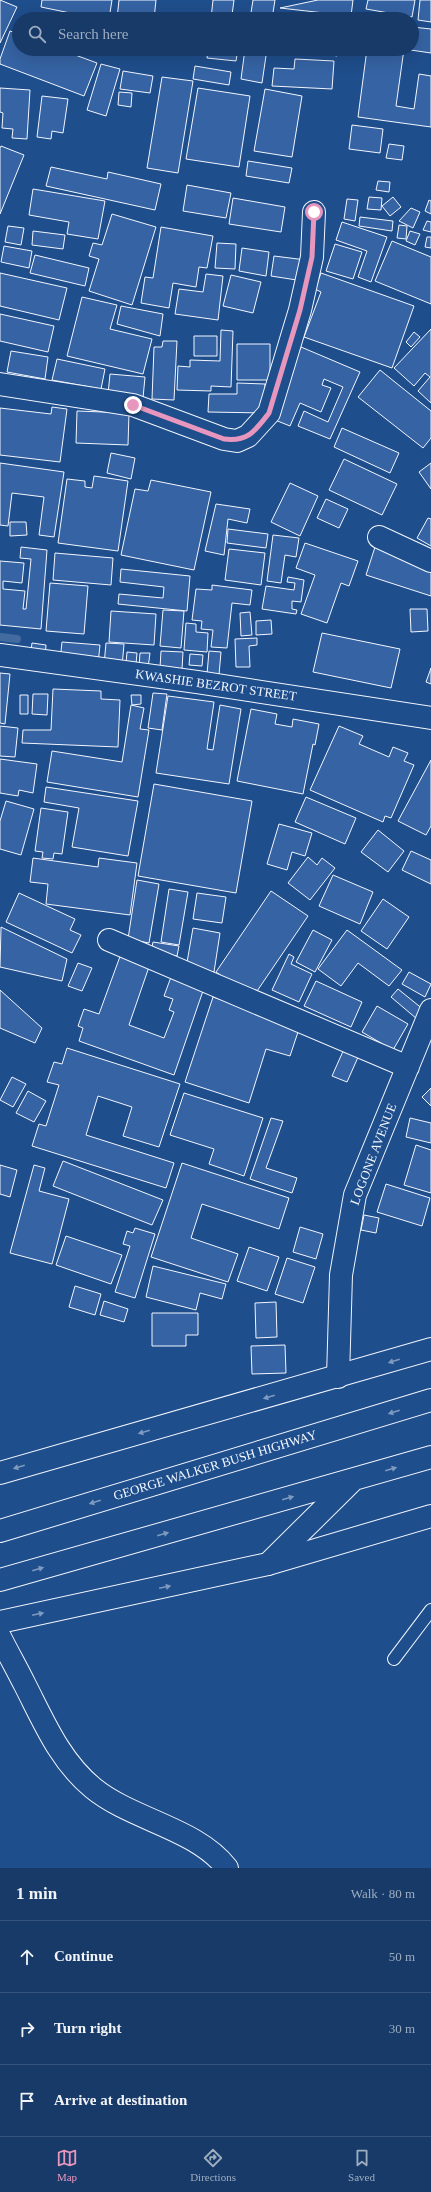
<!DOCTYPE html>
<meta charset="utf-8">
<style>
:root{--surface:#173a69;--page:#20416f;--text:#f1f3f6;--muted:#9eadc0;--line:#36547d;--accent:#e797bd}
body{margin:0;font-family:"Times New Roman",serif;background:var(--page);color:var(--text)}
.stop{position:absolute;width:12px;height:12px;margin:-9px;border:3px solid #e797bd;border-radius:50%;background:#fff}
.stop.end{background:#e797bd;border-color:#fff;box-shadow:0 1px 4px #0008}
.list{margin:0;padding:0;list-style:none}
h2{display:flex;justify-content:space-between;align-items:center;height:52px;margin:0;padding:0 16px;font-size:17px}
h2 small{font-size:13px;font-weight:400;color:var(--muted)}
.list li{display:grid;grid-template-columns:26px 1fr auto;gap:12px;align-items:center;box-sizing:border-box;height:72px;padding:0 16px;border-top:1px solid var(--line)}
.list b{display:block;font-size:15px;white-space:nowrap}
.list em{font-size:13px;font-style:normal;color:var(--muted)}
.icon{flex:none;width:22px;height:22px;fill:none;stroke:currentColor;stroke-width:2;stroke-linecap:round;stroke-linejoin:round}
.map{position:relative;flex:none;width:431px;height:1868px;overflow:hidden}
.search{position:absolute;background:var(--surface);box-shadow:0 4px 16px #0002;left:12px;right:12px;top:12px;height:44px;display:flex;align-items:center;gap:10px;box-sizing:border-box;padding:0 14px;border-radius:22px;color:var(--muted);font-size:15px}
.sheet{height:268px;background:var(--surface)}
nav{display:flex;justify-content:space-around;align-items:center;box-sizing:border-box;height:56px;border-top:1px solid var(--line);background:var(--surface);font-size:11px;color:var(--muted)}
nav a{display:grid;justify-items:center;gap:2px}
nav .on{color:var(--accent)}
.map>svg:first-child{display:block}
</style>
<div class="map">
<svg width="431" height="1868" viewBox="0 0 431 1868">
<rect width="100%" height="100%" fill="#1f4e8c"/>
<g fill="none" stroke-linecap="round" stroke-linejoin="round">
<path stroke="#446ba0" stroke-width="8" d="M0,637L17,639"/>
</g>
<path fill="#3563a3" stroke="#f2f6ff" d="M0,0L17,7L0,43Z
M42,0H112L109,19H74L75,14L41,7Z
M119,0H156L154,19H117Z
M213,0H234L232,15L241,16V19H211Z
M253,0H275L272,19H250Z
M318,0H353L351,16L280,8Z
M368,0H415L412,17L366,9Z
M420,0H431V22L418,20Z
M412,27L431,29V53L404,49L396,106L414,109L419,74L431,76V127L358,117L367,49H412Z
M10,31L19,34V49H59L97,63L84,96L0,64V59Z
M70,49H103L102,55Z
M208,49H238L236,61L207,58Z
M245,49H267L262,83L241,79Z
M317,49H338L337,56L317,52Z
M295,59L334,61L332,89L272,86L274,68L294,69Z
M101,64L120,69L106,116L87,110Z
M195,66L231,72L229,85L193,79Z
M123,71L153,76L150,93L120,89Z
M162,77L193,81L178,173L147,168Z
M0,88L30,90L27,139L12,138L13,129L2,128L3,113L0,112Z
M198,88L250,96L239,167L186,159Z
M265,89L302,96L292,157L254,151Z
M119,92L132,93L131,107L118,105Z
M42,96L68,99L63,133L52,131L51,139L37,137Z
M352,125L383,129L380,153L349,149Z
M389,144L404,146L402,160L386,158Z
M1,146L24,155L0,214V148Z
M248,161L292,168L289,183L246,176Z
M51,167L107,179L108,172L161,184L155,210L46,186Z
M378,181L390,182L389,192L376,190Z
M187,185L231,193L226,218L183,211Z
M33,189L105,201L98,239L67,234L69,222L29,215Z
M369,197L382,198L381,210L367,209Z
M393,197L401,207L390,216L382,206Z
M233,198L285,207L281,232L229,224Z
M347,199L358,200L355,221L344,219Z
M429,200L431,201V214L425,211Z
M411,208L420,212L413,228L399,221Z
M112,214L156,227L132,305L89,291L99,259L89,256L93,243L102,245Z
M360,217L393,221L392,231L359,226Z
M427,221L431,222V232L423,230Z
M342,222L387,237L371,282L358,277L367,251L336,240Z
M399,225L407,226L406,239L397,238Z
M8,226L24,228L21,245L5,242Z
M161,227L213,236L207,268L199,267L196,287L173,283L169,308L141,303L145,277L153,278Z
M33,231L65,235L63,249L32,245Z
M410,231L420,234L415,245L406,241Z
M427,237H431V248L425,247Z
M392,241L431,257V304L375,281Z
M217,243L236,244L235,269L215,268Z
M335,244L362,252L353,279L326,271Z
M4,246L32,251L29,268L1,262Z
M242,248L269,252L266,276L239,271Z
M35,255L89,268L85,286L30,273Z
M274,256L306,260L303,281L271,276Z
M0,273L67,288L59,320L0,306Z
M321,273L414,306L392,368L304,337L321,292L315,289Z
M206,274L223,276L218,320L175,314L179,289L203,292Z
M231,275L261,282L253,313L223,306Z
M82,297L117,305L110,329L152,339L143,374L67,356Z
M121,306L163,314L160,336L117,324Z
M0,314L54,326L48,352L0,341Z
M431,329V403L418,391L430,377L425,373L414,386L394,368Z
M221,330L233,331L231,387L211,386V391L177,390L178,366L190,367V360L220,361Z
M414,332L420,337L411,347L406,342Z
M194,336H217V356H194Z
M163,341H177L174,400L152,399L154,347H162Z
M237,344H270V380H237Z
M301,347L360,372L330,439L298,426L304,411L328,422L343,387L324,379L322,385L331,388L321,412L300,403L290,426L270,418Z
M11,351L48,357L45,379L7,372Z
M57,359L105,369L101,389L52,380Z
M380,370L431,411V438L423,448L358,397Z
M110,374L145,377L143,398L108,394Z
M237,383L265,384V413L208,412L209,394H237Z
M52,407L67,409L60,462L0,455V408L51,414Z
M77,411L129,413L128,445L76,443Z
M342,428L399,453L390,473L334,447Z
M111,453L135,458L131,479L107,473Z
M344,459L397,484L382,515L329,490Z
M0,463L64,472L54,537L39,535L44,497L12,493L8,526L0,525Z
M431,463V489L419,472Z
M94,476L128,481L118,551L58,543L67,479L85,481V487L92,488Z
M151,480L211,492L194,570L121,555L135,489L148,491Z
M290,483L318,496L300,536L271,522Z
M326,499L348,509L339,528L317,518Z
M216,504L250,509L247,523L228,519L224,555L205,551Z
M428,518L431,519V546L417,538Z
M10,522H26L27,535L10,536Z
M228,529L268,534L266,548L227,543Z
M273,535L299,538L296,557L285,555L281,583L267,581Z
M305,543L358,561L349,586L341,583L327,623L301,614L315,575L296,568Z
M21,547L47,550L41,629L0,625V561L24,563L22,583L3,581V589L25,591L23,609H26L31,559L20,558Z
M375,547L431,565V596L366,575Z
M229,549L265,553L261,585L225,580Z
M55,553L113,558L111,585L53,580Z
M121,569L190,576L187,611L118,604L119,594L163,598L164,587L120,582Z
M288,577L304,580L301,602L292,601V609L297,610L296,614L262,609L266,586L294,590L295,583L287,582Z
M50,583L88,586L84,634L46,631Z
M212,585L252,590L250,605L232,603L227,648L211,647L213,630L201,629L202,621L192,620L196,589L212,590Z
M410,609H427L428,631L411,632Z
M163,610L184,611L181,648L160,646Z
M111,611L156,614L154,645L109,642Z
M250,612L252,635L241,636L240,613Z
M271,620L272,634L256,635V621Z
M186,623L196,624V632L208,633L207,652L184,650Z
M322,633L400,649L391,688L313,672Z
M257,638V645L249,646L250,667H236L235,639Z
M62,642L100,645L98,664L60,661Z
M32,643L46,645L45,659L30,658Z
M106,643L124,644L122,667L104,665Z
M161,651L183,652L182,669L160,668Z
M209,651L221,652L219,675L207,674Z
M127,652L137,653L136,664L126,663Z
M140,653H150L148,668L139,667Z
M190,654L203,655L202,666L189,665Z
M431,668V684L426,682Z
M0,673L10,674L5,724L0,723Z
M53,689L101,691V699L120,700L118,747L22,743L23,730H51Z
M153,693L167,694L162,730L148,728Z
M33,694H48L47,715L32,714Z
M20,695H28V714H20Z
M131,695H141V704L132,705Z
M168,696L214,702L207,749L213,750L220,705L241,709L229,784L156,773Z
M131,705L144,708L140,729L149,730L138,797L47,782L52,751L122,762Z
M251,709L277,714L275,724L292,727L293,719L319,724L315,745L313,744L303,794L237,781Z
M0,726L18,728L15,757L0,756Z
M339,726L363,736L359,744L389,757L393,747L408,753L404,761L414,765L391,818L385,816L383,822L310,790Z
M0,759L37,764L33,793L19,790L18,796L0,793Z
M431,760V826L426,835L398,821Z
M154,784L252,801L236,893L138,876Z
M46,787L138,801L128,856L72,847L79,808L44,802Z
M306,797L356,818L345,844L295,822Z
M6,801L34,809L21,855L0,849V821Z
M41,808L68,812L62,854L54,853L53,859L42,858L43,852L35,851Z
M279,824L312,833L305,856L292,852L287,870L267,864Z
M378,830L404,851L388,872L361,852Z
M411,851L431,860V884L402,870Z
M308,857L317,865L322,858L335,868L310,900L288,883Z
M33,858L98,867L99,858L137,863L130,915L46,904L48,884L30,882Z
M333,875L373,892L360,924L319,906Z
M137,880L159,884L149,943L128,939Z
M169,889L188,892L179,945L161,942Z
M271,891L308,916L253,997L216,972Z
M19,893L75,919L70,930L81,935L72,953L6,922Z
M197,893L226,897L222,923L193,919Z
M383,899L409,917L387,949L361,931Z
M1,927L67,959L62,981L0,967Z
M193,928L220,933L214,972L186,968Z
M313,930L332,940L315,972L296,962Z
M347,930L402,970L389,986L358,963L341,986L318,969Z
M153,942L179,946L177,956L151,952Z
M122,951L151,961L129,1025L164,1038L174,1012L169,1010L173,999L164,996L171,977L204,988L174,1075L79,1041L83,1028L78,1026L84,1009L99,1014Z
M289,954L294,957L291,964L312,974L299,1002L272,990Z
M78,963L92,968L82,991L68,986Z
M409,972L431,984L425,997L402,984Z
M316,981L362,1002L351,1027L304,1006Z
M398,989L424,1010L417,1019L391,997Z
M0,990L42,1028L35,1043L0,1028Z
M213,997L300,1026L290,1056L266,1049L249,1103L185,1082Z
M377,1006L408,1024L393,1050L362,1032Z
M67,1048L180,1084L159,1147L123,1136L132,1107L98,1096L86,1135L174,1163L166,1188L32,1146L39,1124L46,1126L59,1085L47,1082L54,1062L62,1064Z
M344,1049L359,1055L347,1082L332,1076Z
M12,1077L26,1084L13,1107L0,1100Z
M431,1088V1106L422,1097Z
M28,1091L46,1101L34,1122L16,1113Z
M184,1093L263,1118L244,1176L209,1164L214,1149L170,1135Z
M271,1118L283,1121L266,1168L297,1178L292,1193L250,1179Z
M410,1118L431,1123V1143L406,1137Z
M416,1145L431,1150V1193L404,1185Z
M63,1161L163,1200L152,1225L53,1186Z
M182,1163L289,1198L279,1229L202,1204L191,1238L238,1254L228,1282L151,1257Z
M0,1165L17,1170L10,1197L0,1194Z
M34,1165L45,1168L39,1191L69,1199L52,1264L10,1253Z
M386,1184L430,1198L422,1226L377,1212Z
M364,1215L379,1218L376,1233L361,1230Z
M300,1227L323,1234L316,1259L293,1252Z
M135,1228L155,1234L135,1298L115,1292L130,1246L123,1244L127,1231L133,1233Z
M66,1236L122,1255L111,1284L56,1265Z
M249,1247L279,1257L267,1291L237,1281Z
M287,1258L315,1267L303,1303L275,1294Z
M153,1266L226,1284L222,1299L200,1293L196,1310L146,1297Z
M75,1286L101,1294L95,1315L69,1307Z
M104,1301L128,1309L124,1322L100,1315Z
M276,1302L277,1337L256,1338L255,1303Z
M152,1313H198V1335H186V1346H152Z
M285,1345L286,1373L252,1374L251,1346Z"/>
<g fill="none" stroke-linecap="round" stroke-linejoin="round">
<g stroke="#f2f6ff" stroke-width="14">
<path id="service" d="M394,1659L431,1610"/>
</g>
<g stroke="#f2f6ff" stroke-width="24">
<path id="minor" d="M0,384L133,405L224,439L237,441L248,436L269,413L300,310L312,257L314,212
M379,537L431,561
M109,940L408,1067
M338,1377L341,1275L355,1195L431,1010
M268,1564L431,1516
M0,1637C8,1653 17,1669 25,1685C44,1722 60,1761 93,1788C132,1820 196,1828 227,1868"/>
</g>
<g stroke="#f2f6ff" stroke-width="24">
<path id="tertiary" d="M0,655L197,682L431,718"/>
</g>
<g stroke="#f2f6ff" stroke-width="24">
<path id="trunk" d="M0,1473L431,1349
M0,1531L431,1400
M0,1580L431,1457
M0,1622L268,1564L353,1480"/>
</g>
<use href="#service" stroke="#1f4e8c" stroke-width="12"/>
<use href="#minor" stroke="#1f4e8c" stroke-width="22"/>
<use href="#tertiary" stroke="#1f4e8c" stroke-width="22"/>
<use href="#trunk" stroke="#1f4e8c" stroke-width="22"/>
</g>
<defs><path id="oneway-solid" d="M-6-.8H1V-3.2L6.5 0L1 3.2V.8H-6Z"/></defs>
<g fill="#7e9ac0">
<use href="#oneway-solid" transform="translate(394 1361) rotate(163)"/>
<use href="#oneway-solid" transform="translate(269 1397) rotate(164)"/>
<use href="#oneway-solid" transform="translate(394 1412) rotate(163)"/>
<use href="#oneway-solid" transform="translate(144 1432) rotate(164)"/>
<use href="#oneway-solid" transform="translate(19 1467) rotate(164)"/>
<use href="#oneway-solid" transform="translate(391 1469) rotate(-16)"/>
<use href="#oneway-solid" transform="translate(288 1498) rotate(-16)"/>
<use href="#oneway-solid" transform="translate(95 1502) rotate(163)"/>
<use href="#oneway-solid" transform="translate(163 1534) rotate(-16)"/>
<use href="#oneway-solid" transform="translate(38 1569) rotate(-16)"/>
<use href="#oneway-solid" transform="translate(165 1587) rotate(-12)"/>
<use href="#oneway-solid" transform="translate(38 1614) rotate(-12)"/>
</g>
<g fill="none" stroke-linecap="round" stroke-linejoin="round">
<path stroke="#e797bd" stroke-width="5" d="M133,405L224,439C248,442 255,431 269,413L300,310L312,257L314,212"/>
</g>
<g text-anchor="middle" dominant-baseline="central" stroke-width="3" stroke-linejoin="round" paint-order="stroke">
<g font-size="13" fill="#f2f6ff" stroke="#1f4e8c">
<text transform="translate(216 685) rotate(8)">KWASHIE BEZROT STREET</text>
<text transform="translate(373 1154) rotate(-69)">LOGONE AVENUE</text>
<text transform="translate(215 1465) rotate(-17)">GEORGE WALKER BUSH HIGHWAY</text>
</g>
</g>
</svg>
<div class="stop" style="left:314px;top:212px"></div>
<div class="stop end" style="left:133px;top:405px"></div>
<div class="search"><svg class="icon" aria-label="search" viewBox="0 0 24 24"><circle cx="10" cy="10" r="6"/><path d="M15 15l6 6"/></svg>Search here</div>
</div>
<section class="sheet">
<h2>1 min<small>Walk · 80 m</small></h2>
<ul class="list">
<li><svg class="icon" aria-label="ahead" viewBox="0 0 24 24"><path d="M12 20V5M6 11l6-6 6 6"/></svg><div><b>Continue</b></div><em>50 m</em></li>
<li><svg class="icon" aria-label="right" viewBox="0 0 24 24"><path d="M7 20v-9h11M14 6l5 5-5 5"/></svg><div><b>Turn right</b></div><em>30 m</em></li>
<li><svg class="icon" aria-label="arrive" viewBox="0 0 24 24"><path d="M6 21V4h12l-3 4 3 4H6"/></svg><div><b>Arrive at destination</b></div></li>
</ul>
</section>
<nav>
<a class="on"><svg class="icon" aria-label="map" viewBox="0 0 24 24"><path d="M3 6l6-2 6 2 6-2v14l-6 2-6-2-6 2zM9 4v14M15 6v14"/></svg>Map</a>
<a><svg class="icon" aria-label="directions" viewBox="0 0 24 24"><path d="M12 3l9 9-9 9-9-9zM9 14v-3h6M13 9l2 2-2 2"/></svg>Directions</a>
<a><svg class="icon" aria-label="saved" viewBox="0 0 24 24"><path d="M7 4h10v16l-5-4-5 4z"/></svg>Saved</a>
</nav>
